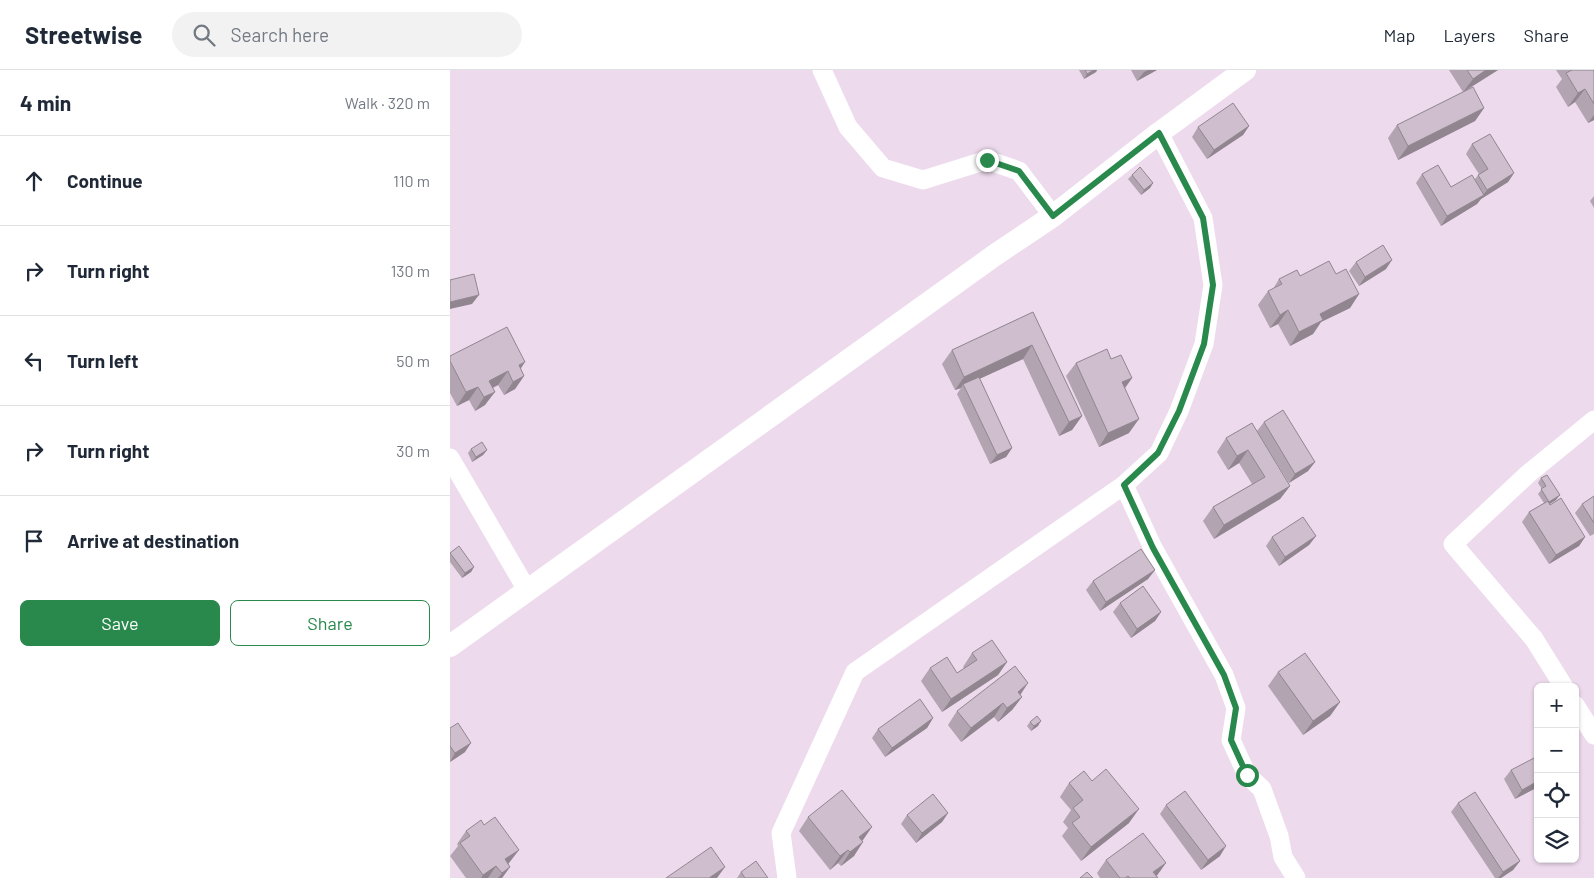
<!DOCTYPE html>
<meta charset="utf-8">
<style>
:root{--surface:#fff;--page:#f2f2f3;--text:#1f2937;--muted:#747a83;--line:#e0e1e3;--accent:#29894c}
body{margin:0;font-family:Barlow,sans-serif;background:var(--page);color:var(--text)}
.controls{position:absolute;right:15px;bottom:15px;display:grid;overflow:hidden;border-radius:8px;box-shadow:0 1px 4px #0004}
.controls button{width:45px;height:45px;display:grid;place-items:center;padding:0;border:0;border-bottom:1px solid var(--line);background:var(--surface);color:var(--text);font:25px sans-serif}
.stop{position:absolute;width:15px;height:15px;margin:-11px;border:4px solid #29894c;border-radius:50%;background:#fff}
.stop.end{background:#29894c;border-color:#fff;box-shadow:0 1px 5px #0008}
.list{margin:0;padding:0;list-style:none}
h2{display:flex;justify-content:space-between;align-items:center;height:65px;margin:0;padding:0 20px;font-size:21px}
h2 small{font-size:16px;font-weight:400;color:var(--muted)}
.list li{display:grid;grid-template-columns:32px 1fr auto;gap:15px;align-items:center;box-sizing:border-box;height:90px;padding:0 20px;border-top:1px solid var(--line)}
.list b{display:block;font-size:19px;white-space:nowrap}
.list em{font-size:16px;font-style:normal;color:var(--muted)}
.actions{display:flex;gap:10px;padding:15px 20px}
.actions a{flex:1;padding:11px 0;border:1px solid var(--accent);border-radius:8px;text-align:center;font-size:18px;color:var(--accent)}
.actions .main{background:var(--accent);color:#fff}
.icon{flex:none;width:28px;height:28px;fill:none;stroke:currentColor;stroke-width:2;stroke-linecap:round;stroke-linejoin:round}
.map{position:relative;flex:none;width:1144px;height:808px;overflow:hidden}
header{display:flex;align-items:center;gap:30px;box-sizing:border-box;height:70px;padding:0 25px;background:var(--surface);border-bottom:1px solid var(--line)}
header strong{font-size:24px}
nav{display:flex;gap:28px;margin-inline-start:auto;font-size:18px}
.search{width:350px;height:45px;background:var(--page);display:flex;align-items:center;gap:12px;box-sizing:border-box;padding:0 18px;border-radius:28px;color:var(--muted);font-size:19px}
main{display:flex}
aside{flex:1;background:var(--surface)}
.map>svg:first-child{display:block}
</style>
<header>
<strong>Streetwise</strong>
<div class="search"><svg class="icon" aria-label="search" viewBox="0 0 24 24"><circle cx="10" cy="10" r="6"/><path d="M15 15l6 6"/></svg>Search here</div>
<nav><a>Map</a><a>Layers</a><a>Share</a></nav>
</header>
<main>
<aside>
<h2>4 min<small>Walk · 320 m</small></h2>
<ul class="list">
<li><svg class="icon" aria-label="ahead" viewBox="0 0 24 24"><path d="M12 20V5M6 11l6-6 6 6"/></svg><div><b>Continue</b></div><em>110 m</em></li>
<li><svg class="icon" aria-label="right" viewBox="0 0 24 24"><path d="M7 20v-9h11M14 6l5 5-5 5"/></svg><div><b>Turn right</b></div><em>130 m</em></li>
<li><svg class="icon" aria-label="left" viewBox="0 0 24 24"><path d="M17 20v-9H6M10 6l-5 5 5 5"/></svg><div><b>Turn left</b></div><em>50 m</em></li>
<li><svg class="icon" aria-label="right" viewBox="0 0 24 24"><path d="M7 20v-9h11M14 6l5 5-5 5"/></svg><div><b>Turn right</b></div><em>30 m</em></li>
<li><svg class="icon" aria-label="arrive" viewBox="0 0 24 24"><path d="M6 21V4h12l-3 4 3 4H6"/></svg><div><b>Arrive at destination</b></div></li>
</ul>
<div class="actions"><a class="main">Save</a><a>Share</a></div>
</aside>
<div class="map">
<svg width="1144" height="808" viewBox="0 0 1144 808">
<rect width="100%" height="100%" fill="#eddaed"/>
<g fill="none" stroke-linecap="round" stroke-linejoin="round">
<path stroke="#fff" stroke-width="19" d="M372,0L398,57L433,98L473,110L537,90L569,101L603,146
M709,63L753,148L763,215L754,274L729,341L709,383L674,415L703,478L774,605L786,638L781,670L797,705L812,719L829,766L833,787L846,808
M0,388L77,520
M1114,617L1084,569L1003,474L1078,404L1144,350
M1125,635L1144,665
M337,808L331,763L405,602L674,415"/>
<path stroke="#fff" stroke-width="22" d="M0,576L545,185L603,146L709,63L795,0"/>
</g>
<path fill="#b2a4b1" d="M629,0H647L646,2L634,9Z
M681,0H707L687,11Z
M999,0H1048L1015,21L1034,38L1025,51L948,90L938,68L947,55L1013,22Z
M1106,0H1144V50L1138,53L1125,32L1118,37L1106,17L1112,9Z
M799,56L793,65L757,89L742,67L748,57Z
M1022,74L1064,103L1058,112L1031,129L1027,134L991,156L966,113L972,104L1001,117L1025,109L1029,104L1016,84Z
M682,105L703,113L700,118L691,125L678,109Z
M1144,126V138L1140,131Z
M906,192L936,199L909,216L899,201Z
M886,204L909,224L900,238L871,252L863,264L840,276L828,254L820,258L808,235L818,221L823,219L829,209L850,206Z
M583,242L632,346L622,360L609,366L573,289L529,309L562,378L556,387L540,394L507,324L511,318L505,320L492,294L502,280Z
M0,286L71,299L74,306L65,319L54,325L48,315L43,318L35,335L25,341L19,330L7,336L0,323Z
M661,289L682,308L675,318L679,363L649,377L616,306L626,293Z
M814,352L865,392L858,401L839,413L807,361Z
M802,353L840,416L830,429L764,469L753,451L763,437L802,414L789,393L778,400L767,382L776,368Z
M21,379L37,380L33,385L22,392L18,383Z
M1091,408L1106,430L1100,434L1135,467L1129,476L1099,494L1072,452L1079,442L1094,433L1088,424L1092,419L1088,413Z
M1144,426V464L1140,466L1125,443L1132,434Z
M866,466L859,475L829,496L816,476L822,467Z
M0,483L24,497L21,502L12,508L0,492Z
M705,500L698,509L650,541L636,520L643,511Z
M670,533L711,542L705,551L681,568L663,542Z
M522,583L557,592L548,605L492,642L471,611L480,598L507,603L514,598L513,597Z
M828,602L890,632L880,646L853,665L818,616Z
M570,625L572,627L562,640L548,652L544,647L511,672L498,655L507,641Z
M483,648L477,658L435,687L422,668L428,659Z
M580,652L588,656L581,661L577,656Z
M0,658L15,682L0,692Z
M1061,700L1088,717L1065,729L1054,709Z
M619,713L679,753L631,791L612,766L618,758L613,752L621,740L610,727Z
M1008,733L1070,791L1063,800L1051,808H1045L1001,742Z
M716,735L770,786L751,800L710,744Z
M498,743L492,752L466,773L451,754L457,745Z
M358,747L412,771L404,786L391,796L388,793L380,800L349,761Z
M16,761L59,793L58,794L60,797L52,808H16L0,786L8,776L7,774Z
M656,790L707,806L708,808H650L647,803Z
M291,802L318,808H287Z"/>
<path fill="#918690" d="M644,0H647L646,2L634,9L637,4Z
M698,0H707L687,11L694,2Z
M1036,0H1048L1013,22L1023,9Z
M1135,19L1125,32L1118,37L1128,23Z
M1034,38L1025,51L948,90L958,76Z
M1144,45V50L1138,53Z
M799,56L793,65L757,89L764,80Z
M1064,103L1058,112L1031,129L1027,134L991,156L997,146L1033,125L1037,120Z
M703,113L700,118L691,125L694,120Z
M942,190L936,199L909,216L915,207Z
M909,224L900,238L871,252L863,264L840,276L849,262L870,244Z
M29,225L22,234L0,239V232Z
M838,240L828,254L820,258L830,245Z
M582,275L573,289L514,316L513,314L511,318L505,320L514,307Z
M75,292L66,306L69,295Z
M58,301L48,315L32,323L39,311Z
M74,306L65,319L54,325L63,312Z
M682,308L672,322V312Z
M28,317L19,330L7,336L16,322Z
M45,322L35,335L25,341L34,327Z
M632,346L622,360L609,366L619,352Z
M689,349L679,363L649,377L658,363Z
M562,378L556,387L540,394L547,385Z
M37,380L33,385L22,392L26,387Z
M798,380L789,393L778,400L787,386Z
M865,392L858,401L839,413L845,404Z
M840,416L830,429L764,469L774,455Z
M1110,425L1106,430L1096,436L1099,432Z
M866,466L859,475L829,496L835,487Z
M1135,467L1129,476L1099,494L1106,485Z
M24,497L21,502L12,508L15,503Z
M705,500L698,509L650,541L656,532Z
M711,542L705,551L681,568L687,559Z
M557,592L548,605L492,642L501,629Z
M578,613L569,627L568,622Z
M572,627L562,640L548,652L557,638Z
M890,632L880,646L853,665L863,651Z
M553,633L544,647L511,672L521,658Z
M483,648L477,658L435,687L442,678Z
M591,651L588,656L581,661L584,656Z
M21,673L15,682L0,692L5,683Z
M1088,711V717L1065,729L1072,720Z
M689,739L679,753L631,791L641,777Z
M498,743L492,752L466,773L472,763Z
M422,757L413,770L400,781L409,767Z
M413,772L404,786L391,796L400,782Z
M776,776L770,786L751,800L758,790Z
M69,780L59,793L50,800L55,789Z
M398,780L388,793L380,800L390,786Z
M1070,791L1063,800L1051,808H1048L1053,802Z
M716,793L706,807L703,802Z
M46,796L38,808H31L33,805Z
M60,797L52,808H48L52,803Z
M275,797L267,808H259Z"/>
<path fill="#cfbfce" stroke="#918690" d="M635,0H644L637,4Z
M1017,0H1036L1023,9Z
M1122,0H1144V34L1135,19L1128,23L1116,3Z
M1023,17L1034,38L958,76L947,55Z
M783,33L799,56L764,80L748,57Z
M1040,64L1064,103L1037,120L1028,105L1038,99L1022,74Z
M988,95L1001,117L1022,105L1034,125L997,146L972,104Z
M690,97L703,113L694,120L682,105Z
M933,175L942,190L915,207L906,192Z
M879,191L886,204L896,199L909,224L870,244L873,250L849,262L838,240L830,245L818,221L832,214L829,209L847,200L850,206Z
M24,204L29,225L0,232V210Z
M583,242L632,346L619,352L582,275L514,307L502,280Z
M57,257L75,292L69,295L74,306L63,312L58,301L39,311L45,322L34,327L28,317L16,322L0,291V286Z
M657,279L661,289L671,285L682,308L672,312L689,349L658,363L626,293Z
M529,307L562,378L547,385L513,314Z
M833,340L865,392L845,404L814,352Z
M802,353L840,416L774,455L763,437L815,407L798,380L787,386L776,368Z
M32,372L37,380L26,387L21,379Z
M1097,405L1110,425L1099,432L1091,419L1096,416L1091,408Z
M1144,426V453L1132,434Z
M1111,428L1135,467L1106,485L1079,442L1098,431L1100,435Z
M853,447L866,466L835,487L822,467Z
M9,476L24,497L15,503L0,483Z
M691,479L705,500L656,532L643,511Z
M693,516L711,542L687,559L670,533Z
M542,570L557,592L501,629L480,598L497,587L507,603L527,590L522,583Z
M855,583L890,632L863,651L828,602Z
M565,596L578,613L568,622L572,627L557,638L553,633L521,658L507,641Z
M470,629L483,648L442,678L428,659Z
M587,646L591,651L584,656L580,652Z
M8,653L21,673L5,683L0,676V658Z
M1088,686V711L1072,720L1061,700Z
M656,699L689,739L641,777L622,753L630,747L623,738L633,730L619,713L634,701L642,711Z
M392,720L422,757L409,767L413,772L400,782L398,780L390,786L358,747Z
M735,721L776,776L758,790L716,735Z
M1025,722L1070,791L1053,802L1008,733Z
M483,724L498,743L472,763L457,745Z
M45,747L69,780L55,789L60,797L52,803L46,796L33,805L10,773L20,766L16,761L31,750L34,755Z
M693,763L716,793L703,802L708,808H680L678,806L675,808H670L656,790Z
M261,777L275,797L259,808H216Z
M306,791L318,808H295L291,802Z
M637,802L643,808H630Z"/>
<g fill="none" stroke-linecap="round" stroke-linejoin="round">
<path stroke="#29894c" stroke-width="6" d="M537,90L569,101L603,146L709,63L753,148L763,215L754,274L729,341L708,383L674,415L703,478L774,605L786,638L781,670L797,705"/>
</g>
</svg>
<div class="controls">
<button>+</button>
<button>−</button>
<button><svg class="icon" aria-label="locate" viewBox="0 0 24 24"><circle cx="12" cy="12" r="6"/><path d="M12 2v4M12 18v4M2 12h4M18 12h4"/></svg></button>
<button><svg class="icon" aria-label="layers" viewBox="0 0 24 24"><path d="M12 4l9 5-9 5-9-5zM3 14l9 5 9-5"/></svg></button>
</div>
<div class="stop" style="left:797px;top:705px"></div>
<div class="stop end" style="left:537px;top:90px"></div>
</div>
</main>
